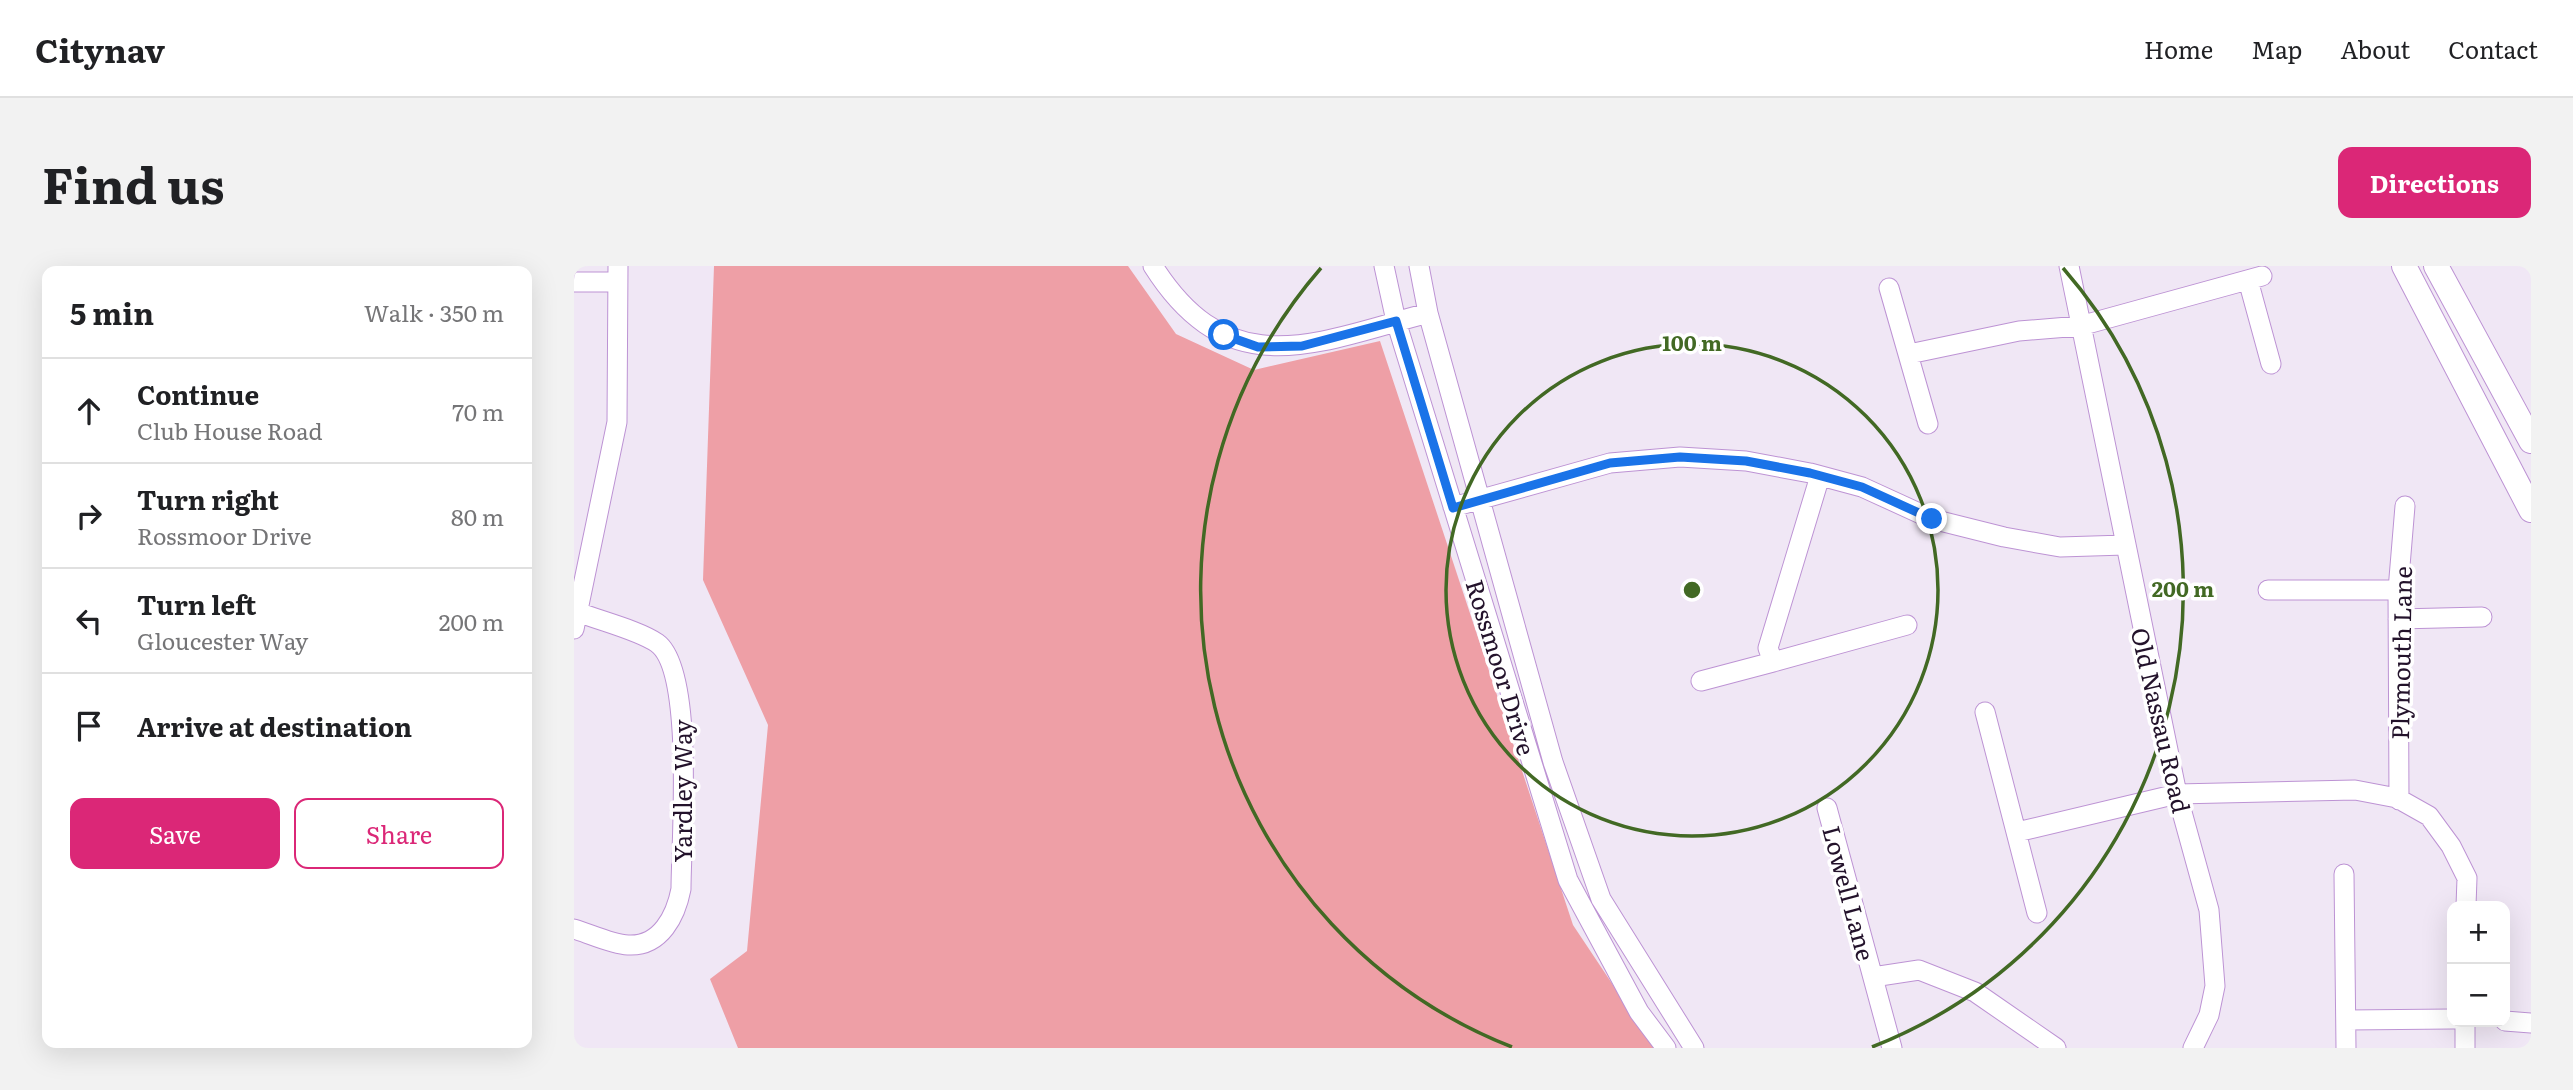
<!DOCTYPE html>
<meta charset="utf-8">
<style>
:root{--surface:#fff;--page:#f2f2f2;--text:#202124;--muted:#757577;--line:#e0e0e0;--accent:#db2777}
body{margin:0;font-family:Literata,serif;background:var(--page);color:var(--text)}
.controls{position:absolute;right:21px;bottom:21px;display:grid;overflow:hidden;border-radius:14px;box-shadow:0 7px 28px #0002}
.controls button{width:63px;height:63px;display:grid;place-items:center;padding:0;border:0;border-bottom:2px solid var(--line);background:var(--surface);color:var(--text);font:35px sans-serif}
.stop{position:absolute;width:21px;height:21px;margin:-16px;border:5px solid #1a73e8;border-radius:50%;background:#fff}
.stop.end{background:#1a73e8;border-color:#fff;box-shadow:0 2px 7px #0008}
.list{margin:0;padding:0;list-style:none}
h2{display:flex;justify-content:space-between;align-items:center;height:91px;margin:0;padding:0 28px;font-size:30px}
h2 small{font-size:23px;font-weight:400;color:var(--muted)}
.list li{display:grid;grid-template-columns:46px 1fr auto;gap:21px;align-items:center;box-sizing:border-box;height:105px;padding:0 28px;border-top:2px solid var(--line)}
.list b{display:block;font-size:26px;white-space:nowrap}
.list p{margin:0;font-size:23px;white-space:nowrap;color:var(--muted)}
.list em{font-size:23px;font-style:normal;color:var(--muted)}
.actions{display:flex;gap:14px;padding:21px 28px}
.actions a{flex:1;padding:16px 0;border:2px solid var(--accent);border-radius:14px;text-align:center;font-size:24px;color:var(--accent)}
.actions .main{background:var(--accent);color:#fff}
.icon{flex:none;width:38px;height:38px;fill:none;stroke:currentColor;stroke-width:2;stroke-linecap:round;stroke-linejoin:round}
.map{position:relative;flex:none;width:1957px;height:782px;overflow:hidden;border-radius:14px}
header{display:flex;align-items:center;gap:42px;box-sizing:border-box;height:98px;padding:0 35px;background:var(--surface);border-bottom:2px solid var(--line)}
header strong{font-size:33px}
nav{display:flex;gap:38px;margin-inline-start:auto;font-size:24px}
.intro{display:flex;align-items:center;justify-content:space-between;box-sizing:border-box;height:168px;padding:0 42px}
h1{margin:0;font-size:49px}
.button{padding:18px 32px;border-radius:14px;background:var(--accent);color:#fff;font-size:24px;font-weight:700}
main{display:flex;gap:42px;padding:0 42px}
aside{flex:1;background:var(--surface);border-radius:14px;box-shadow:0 7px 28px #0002}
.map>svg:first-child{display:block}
</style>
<header>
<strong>Citynav</strong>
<nav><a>Home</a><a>Map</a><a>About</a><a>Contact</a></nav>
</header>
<div class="intro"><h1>Find us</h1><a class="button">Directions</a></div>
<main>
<aside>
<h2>5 min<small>Walk · 350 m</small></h2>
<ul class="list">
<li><svg class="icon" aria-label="ahead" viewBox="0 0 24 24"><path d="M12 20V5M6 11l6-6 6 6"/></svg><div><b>Continue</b><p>Club House Road</p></div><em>70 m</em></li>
<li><svg class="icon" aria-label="right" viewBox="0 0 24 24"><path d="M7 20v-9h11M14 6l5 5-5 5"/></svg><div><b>Turn right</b><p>Rossmoor Drive</p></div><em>80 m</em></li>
<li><svg class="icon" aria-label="left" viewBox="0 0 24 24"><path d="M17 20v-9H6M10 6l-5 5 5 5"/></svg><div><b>Turn left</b><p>Gloucester Way</p></div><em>200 m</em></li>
<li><svg class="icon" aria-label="arrive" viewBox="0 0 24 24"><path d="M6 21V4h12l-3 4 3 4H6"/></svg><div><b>Arrive at destination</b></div></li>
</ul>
<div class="actions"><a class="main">Save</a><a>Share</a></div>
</aside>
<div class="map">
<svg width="1957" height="782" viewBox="0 0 1957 782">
<rect width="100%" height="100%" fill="#f0e7f5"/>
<path fill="#ee9fa6" d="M140,0H554L602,68L680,104L806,75L999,659L1081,782H164L136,713L173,685L194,459L129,314Z"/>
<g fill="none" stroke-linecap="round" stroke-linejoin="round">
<g stroke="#bd93d4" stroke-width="21">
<path id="minor" d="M579,0C655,120 741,77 854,47
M810,0L822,55L994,614L1065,746L1092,782
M845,0L854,47L979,496L1027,633L1120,782
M1495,0L1603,528L1635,644L1641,720L1635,749L1619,782
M1674,14L1697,98
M0,16H44
M1315,22L1354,158
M1335,88L1445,65L1506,60L1688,10
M1246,210L1194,382L1199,396L1333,359
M879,241L1036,197L1106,191L1172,195L1236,207L1288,221L1358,253L1430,271L1486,281L1551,279
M1694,324H1824
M1824,353L1908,351
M0,363L43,156L44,0
M1127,415L1199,396
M1411,446L1463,647
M1825,534L1824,324L1831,240
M1253,542L1318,782
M1443,566L1603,528L1781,524L1823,532L1855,550L1877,580L1893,612L1892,640
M1770,608L1772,782
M0,663C17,668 37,678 54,679C87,681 102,649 107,623C107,576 121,404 83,377C64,364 26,355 4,346
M1299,711L1345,704L1401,726L1482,782
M1773,754L1878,753
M1931,755L1957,757
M1891,756V782"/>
</g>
<g stroke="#bd93d4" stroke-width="26">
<path id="major" d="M1830,0L1957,244
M1862,0L1957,175"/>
</g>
<use href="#minor" stroke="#fff" stroke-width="19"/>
<use href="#major" stroke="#fff" stroke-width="24"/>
</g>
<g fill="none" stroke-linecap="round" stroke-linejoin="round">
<path stroke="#1a73e8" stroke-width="9" d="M650,69L684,81L728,80L822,55L879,242L1036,197L1106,191L1172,195L1236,207L1288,221L1358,253"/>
</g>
<g fill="none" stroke="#426924" stroke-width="3.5">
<circle cx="1118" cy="324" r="246"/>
<path d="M938 781A491 491 0 0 1 747 2M1489 2A491 491 0 0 1 1298 781"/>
</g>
<g text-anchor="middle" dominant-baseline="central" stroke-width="7" stroke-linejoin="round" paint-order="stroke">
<g font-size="24" fill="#23122b" stroke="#fff">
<text transform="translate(1826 387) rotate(-89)">Plymouth Lane</text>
<text transform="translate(928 401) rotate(73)">Rossmoor Drive</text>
<text transform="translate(1588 454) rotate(77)">Old Nassau Road</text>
<text transform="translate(107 525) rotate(-90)">Yardley Way</text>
<text transform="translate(1276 627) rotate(75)">Lowell Lane</text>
</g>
</g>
<circle cx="1118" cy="324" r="10" fill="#426924" stroke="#fff" stroke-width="3.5"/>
<g font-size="21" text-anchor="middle" font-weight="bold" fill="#426924" stroke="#fff" stroke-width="7" stroke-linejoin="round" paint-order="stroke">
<text x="1118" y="85">100 m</text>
<text x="1609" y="331">200 m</text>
</g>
</svg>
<div class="controls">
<button>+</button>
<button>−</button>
</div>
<div class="stop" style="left:650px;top:69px"></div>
<div class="stop end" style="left:1358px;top:253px"></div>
</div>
</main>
